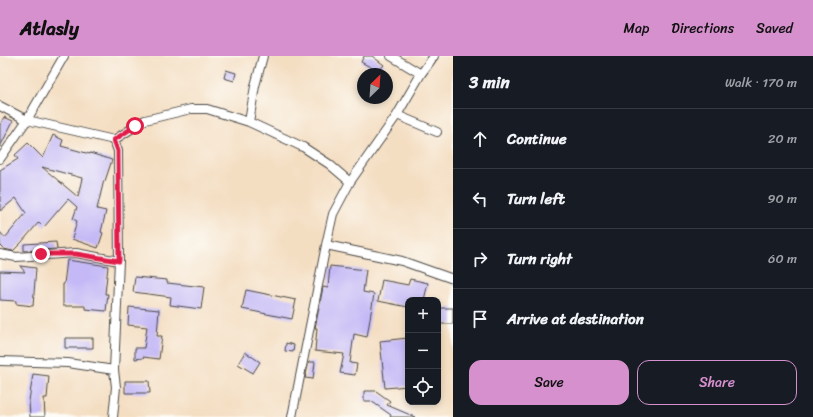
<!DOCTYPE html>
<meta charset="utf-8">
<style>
:root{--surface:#171b24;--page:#20242c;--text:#f1f3f6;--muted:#9ea1a6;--line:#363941;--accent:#d690ce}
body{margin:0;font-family:Sriracha,sans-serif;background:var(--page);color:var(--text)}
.controls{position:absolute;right:12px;bottom:12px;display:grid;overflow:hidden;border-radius:8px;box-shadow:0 2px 6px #0003}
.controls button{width:36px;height:36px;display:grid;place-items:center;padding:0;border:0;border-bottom:1px solid var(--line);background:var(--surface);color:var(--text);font:20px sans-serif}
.compass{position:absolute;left:357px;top:12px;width:36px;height:36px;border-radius:50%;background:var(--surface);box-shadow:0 2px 6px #0003;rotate:25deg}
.stop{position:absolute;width:12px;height:12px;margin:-9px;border:3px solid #e11d48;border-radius:50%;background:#fff}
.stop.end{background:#e11d48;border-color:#fff;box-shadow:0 1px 4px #0008}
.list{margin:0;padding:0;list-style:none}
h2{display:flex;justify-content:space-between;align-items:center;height:52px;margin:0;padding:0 16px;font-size:17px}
h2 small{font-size:13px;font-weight:400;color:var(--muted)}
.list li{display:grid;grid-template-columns:26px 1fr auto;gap:12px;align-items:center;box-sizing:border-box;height:60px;padding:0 16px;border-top:1px solid var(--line)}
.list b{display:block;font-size:15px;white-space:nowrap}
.list em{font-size:13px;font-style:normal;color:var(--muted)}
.actions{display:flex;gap:8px;padding:12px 16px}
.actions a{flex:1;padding:9px 0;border:1px solid var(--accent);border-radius:12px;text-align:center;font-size:14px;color:var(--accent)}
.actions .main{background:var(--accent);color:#111}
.icon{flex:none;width:22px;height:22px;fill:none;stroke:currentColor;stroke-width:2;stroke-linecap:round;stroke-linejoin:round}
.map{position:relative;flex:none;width:453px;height:361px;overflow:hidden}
header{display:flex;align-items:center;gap:24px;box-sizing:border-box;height:56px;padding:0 20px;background:var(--accent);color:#111}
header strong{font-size:19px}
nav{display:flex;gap:22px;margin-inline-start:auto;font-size:14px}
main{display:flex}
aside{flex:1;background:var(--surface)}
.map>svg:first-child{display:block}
</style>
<header>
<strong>Atlasly</strong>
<nav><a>Map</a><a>Directions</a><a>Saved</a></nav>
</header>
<main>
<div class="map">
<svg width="453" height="361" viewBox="0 0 453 361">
<rect width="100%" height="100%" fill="#fdfcf7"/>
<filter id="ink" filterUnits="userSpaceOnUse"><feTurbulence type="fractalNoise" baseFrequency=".025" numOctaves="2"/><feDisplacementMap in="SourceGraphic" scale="8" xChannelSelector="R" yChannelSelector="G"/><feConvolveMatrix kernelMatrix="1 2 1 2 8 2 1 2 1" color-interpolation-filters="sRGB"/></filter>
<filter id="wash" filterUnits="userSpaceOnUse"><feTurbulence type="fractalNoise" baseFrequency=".012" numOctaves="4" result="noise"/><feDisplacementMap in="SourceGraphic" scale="16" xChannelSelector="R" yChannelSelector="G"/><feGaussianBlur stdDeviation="0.9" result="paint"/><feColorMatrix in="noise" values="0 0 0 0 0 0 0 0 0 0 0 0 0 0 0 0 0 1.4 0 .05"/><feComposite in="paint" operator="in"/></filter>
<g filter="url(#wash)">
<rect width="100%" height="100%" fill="#f4dec2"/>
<g id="blocks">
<path fill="#c4b9f6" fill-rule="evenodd" d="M364,0H372L384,9L378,16L372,12L361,6Z
M226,14L236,17L234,25L224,22Z
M4,61L13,65L0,91V69Z
M53,79L63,84L61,90L90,98V97L112,104L105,125L104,124L97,153L106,155L101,176L103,177L98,192L72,183L77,165L73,163L77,151L68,143L44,171L39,166L21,187L13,195L4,193L0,189V176L5,182L26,157L16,142L0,155V114L18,103L15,99L28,87L43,102ZM42,111L82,122L78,141Z
M56,186L57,193L24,195V188Z
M67,204L108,210L105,238H108L106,255L85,253V250H63V228H64Z
M20,210L36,212L33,250L16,248V245L0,244V215L25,216Z
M330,210L366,214L363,236L374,238L367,281L354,278L350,307L357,308L355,319L340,317L344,298L315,295L317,272H315L323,231L328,232Z
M135,221L167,224V227L204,231L201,253L170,249L171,241L133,236Z
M410,223L428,227L424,244H408V251L378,245L382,224L408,229Z
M246,234L296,244L292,263L242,253Z
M129,251L159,254L157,280H162L159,303L143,301V302L135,303V292H144L147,271L128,269Z
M438,252H453V268H438Z
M65,282H93V292H65Z
M408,282V330L385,332L380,285Z
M286,287L294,289L293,296L285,295Z
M245,296L260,306L253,317L238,308Z
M309,306H315L313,323L305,322Z
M33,318L49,320L47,342H44L45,361H30L29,345Z
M125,325H149L150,337H125Z
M364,335H376L390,345L387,349L415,361H390L391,359L371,345H364Z"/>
</g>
</g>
<g filter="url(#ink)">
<use href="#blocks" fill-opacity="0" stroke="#494642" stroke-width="1"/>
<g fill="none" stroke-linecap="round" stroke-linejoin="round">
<g stroke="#494642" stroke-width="10">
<path id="minor" d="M391,0L421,18
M0,50L27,64L114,84L118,95L119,205L114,314L116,331L113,361
M397,59L437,76
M249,66L255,30L263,0
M114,84L145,64L191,53H207L249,66L303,91L329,108L350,126
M0,103L27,64L64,0
M326,189L402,205L453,223
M0,198L16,201L76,197L119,205
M0,305L68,307L114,314
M292,361L326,189L333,158L350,126L397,59L421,18L434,0"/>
</g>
<use href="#minor" stroke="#fff" stroke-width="8"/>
</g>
</g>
<g fill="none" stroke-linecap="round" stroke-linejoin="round" filter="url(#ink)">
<path stroke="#e11d48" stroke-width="5" d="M41,198H76L119,205L118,95L114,84L135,70"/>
</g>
</svg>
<div class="controls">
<button>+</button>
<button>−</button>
<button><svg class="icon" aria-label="locate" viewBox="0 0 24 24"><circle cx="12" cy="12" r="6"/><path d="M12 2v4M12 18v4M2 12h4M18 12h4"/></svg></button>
</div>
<svg class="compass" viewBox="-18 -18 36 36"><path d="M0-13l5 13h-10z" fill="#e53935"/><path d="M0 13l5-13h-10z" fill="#9ea1a6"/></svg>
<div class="stop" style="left:135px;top:70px"></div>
<div class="stop end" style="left:41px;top:198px"></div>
</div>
<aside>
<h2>3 min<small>Walk · 170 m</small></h2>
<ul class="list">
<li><svg class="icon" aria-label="ahead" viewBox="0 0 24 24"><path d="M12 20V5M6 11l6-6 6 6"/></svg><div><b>Continue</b></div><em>20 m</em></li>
<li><svg class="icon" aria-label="left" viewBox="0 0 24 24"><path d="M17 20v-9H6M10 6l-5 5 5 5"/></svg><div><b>Turn left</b></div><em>90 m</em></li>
<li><svg class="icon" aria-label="right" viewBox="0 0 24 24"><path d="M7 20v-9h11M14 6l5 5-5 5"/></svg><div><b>Turn right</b></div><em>60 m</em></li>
<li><svg class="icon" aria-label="arrive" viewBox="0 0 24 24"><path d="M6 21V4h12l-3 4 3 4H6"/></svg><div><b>Arrive at destination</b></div></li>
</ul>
<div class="actions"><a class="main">Save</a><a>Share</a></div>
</aside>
</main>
